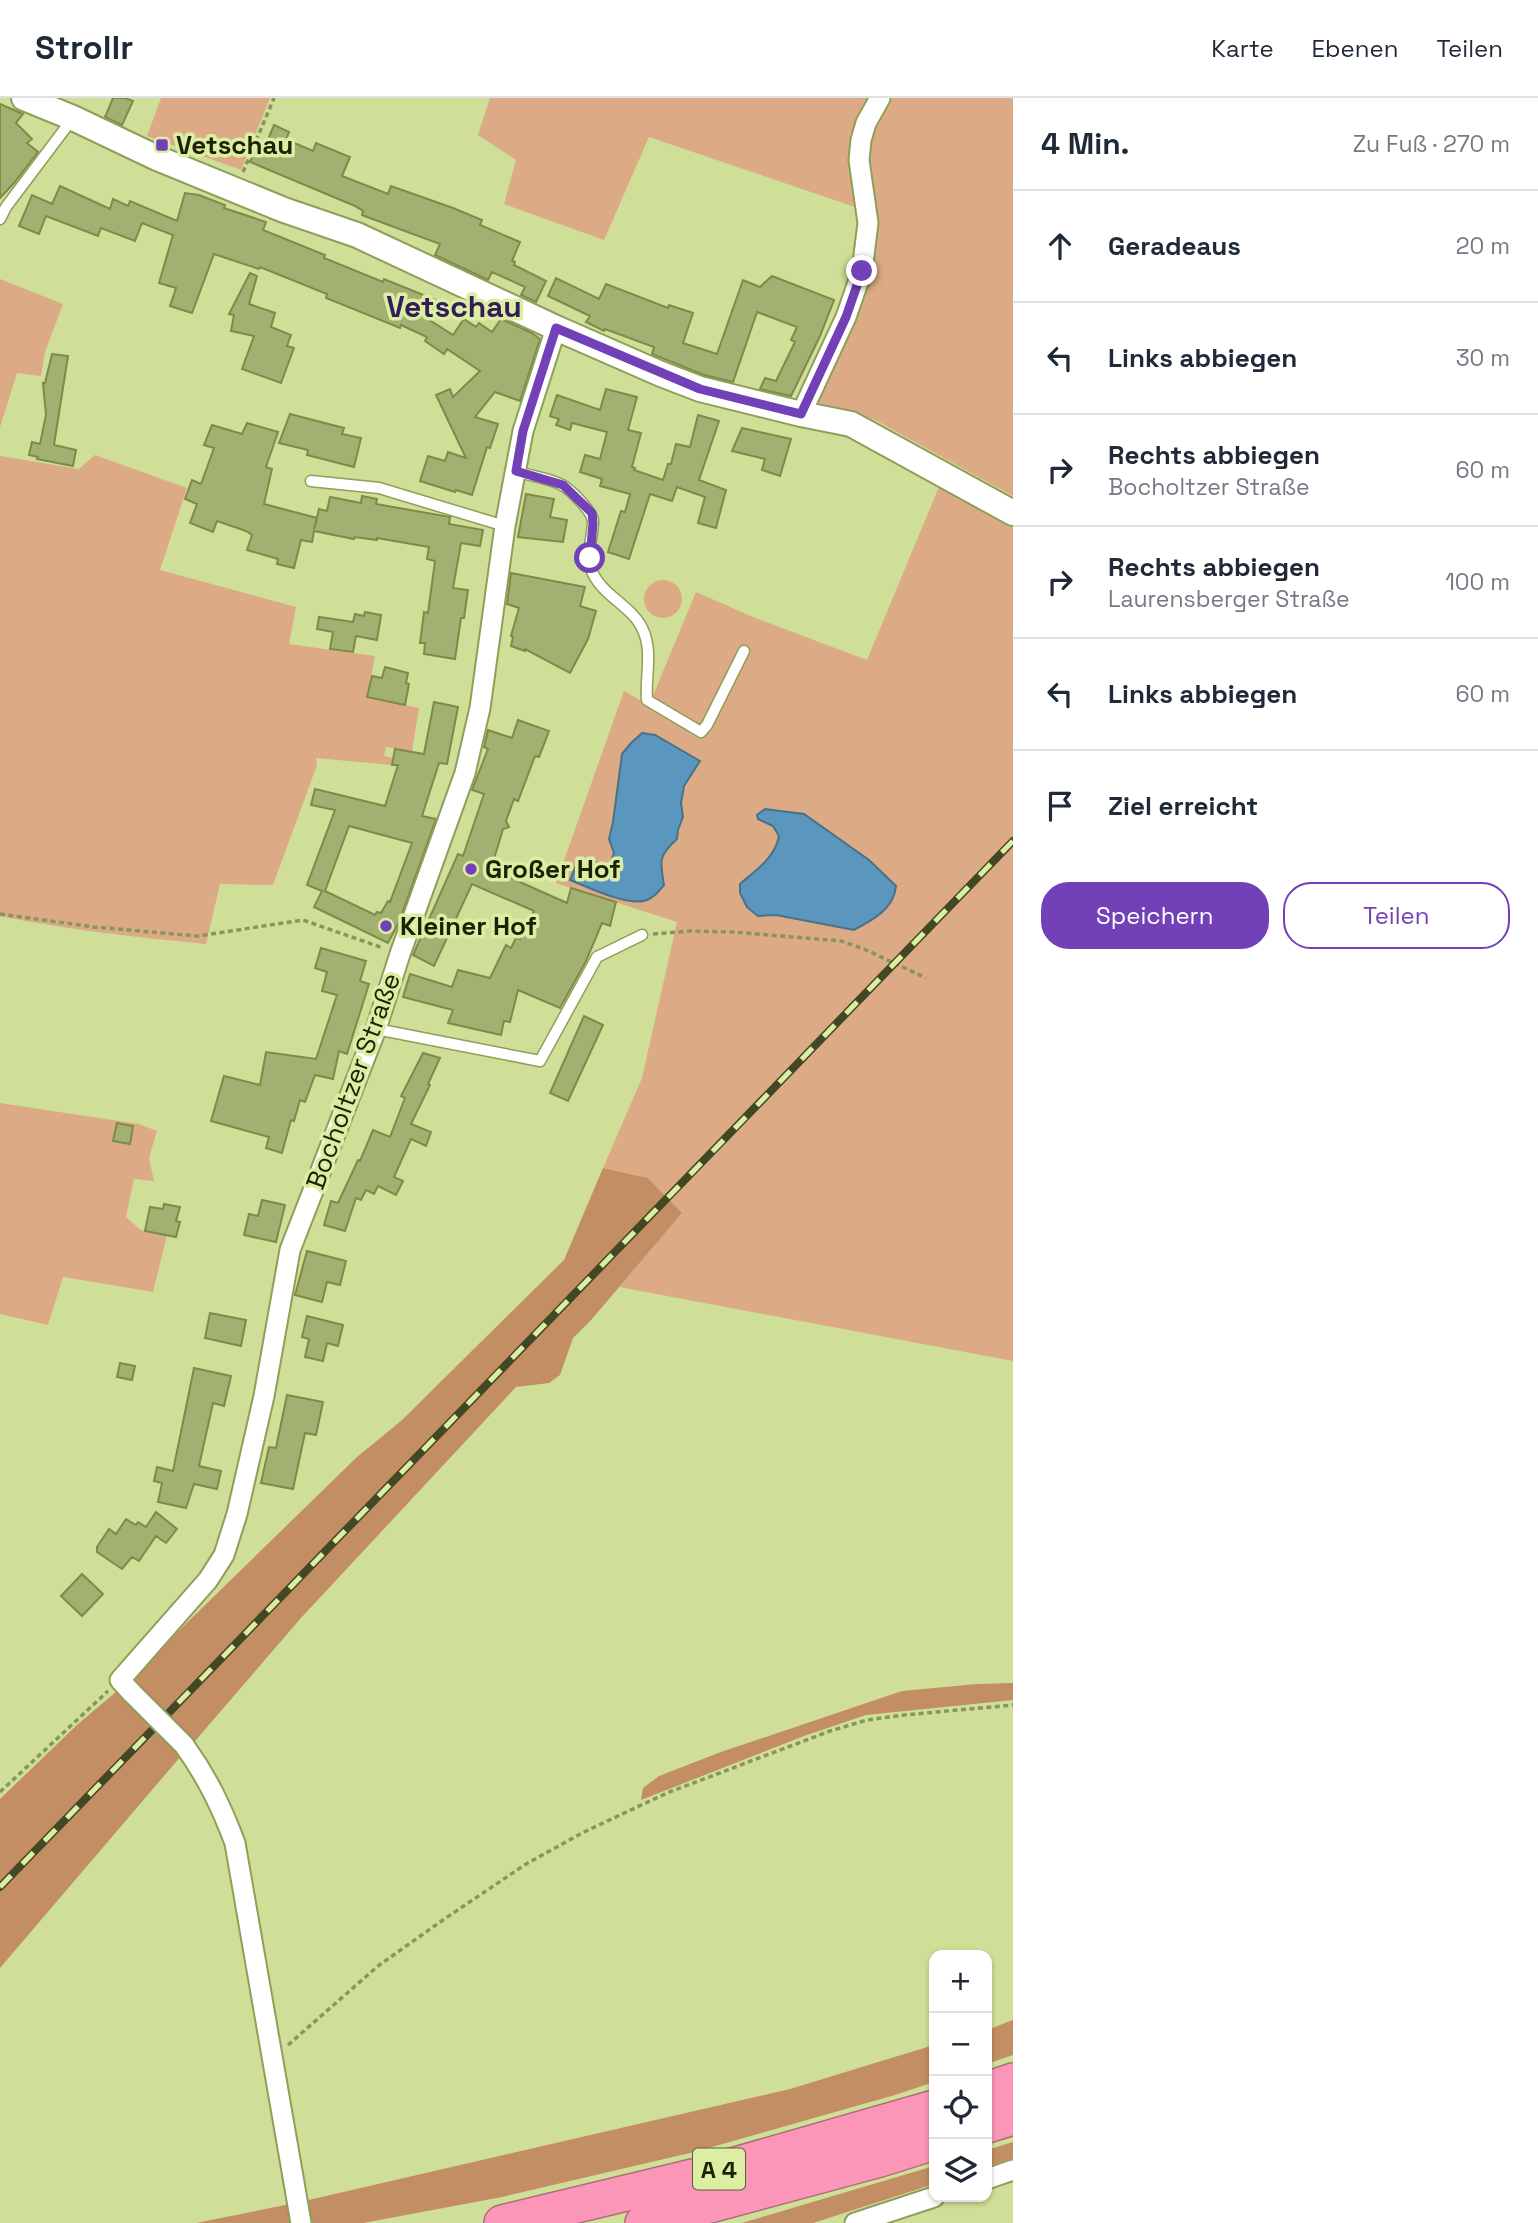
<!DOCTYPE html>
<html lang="de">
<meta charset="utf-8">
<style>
:root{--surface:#fff;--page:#f2f2f3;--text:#1f2937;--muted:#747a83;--line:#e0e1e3;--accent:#7241b8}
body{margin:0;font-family:"Space Grotesk",sans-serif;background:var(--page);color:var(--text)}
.controls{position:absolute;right:21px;bottom:21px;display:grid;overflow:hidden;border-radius:14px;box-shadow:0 2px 5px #0004}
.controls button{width:63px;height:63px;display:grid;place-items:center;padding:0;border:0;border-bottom:2px solid var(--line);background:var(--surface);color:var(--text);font:35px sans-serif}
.stop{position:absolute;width:21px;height:21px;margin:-16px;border:5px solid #7241b8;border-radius:50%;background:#fff}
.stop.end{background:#7241b8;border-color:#fff;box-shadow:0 2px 7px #0008}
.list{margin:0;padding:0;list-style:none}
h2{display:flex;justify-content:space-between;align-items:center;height:91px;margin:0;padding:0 28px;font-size:30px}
h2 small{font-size:23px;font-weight:400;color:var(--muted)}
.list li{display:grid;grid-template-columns:46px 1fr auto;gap:21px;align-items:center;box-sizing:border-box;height:112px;padding:0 28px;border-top:2px solid var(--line)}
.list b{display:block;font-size:26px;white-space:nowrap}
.list p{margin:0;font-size:23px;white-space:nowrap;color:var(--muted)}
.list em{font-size:23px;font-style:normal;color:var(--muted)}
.actions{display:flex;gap:14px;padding:21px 28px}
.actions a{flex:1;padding:16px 0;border:2px solid var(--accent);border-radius:28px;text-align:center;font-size:24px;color:var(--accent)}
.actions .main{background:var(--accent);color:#fff}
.icon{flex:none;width:38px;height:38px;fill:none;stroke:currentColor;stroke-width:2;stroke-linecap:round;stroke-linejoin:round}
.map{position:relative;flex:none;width:1013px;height:2125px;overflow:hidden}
header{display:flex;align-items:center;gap:42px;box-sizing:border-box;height:98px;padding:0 35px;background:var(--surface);border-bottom:2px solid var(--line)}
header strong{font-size:33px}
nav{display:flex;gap:38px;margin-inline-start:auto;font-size:24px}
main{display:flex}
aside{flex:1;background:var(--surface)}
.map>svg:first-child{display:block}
</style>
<header>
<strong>Strollr</strong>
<nav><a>Karte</a><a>Ebenen</a><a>Teilen</a></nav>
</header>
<main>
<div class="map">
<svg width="1013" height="2125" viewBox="0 0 1013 2125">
<rect width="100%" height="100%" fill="#cfdf97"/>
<path fill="#dcab85" d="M161,0H270L241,72L147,38Z
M490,0H1013V398L875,322L819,305L864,189L873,128L855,109L649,39L604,142L504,106L516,62L478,37Z
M0,181L63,206L45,254L41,278L17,275L0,329Z
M95,357L187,390L160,472L296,509L289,546L375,558L367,599L419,610L412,653L386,649L384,658L394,660L392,667L316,660L317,667L273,787L220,786L206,846C136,839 68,832 0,818V358L79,371Z
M941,384L1013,424V1263L619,1189L682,1115L648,1080L603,1070L642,980L677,824L556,785L624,593L649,607L696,494L753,519L867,562Z
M644 501a19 19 0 1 1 38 0a19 19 0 1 1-38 0Z
M0,1005L139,1026L157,1033L149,1060L154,1083L134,1081L126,1119L141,1132L167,1137L153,1194L63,1179L48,1227L0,1216Z"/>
<path fill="#c38e64" d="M603,1070L648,1080L682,1115L592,1221L573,1240L560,1277L549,1285L516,1289L301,1520L189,1650L125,1585L357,1359L401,1323L564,1162Z
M1013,1585V1602L866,1617L804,1638L641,1702L643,1690L659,1678L721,1654L902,1593L977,1586Z
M117,1593L181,1658L0,1870V1701L78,1626Z
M1013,1922V1957L987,1966V1932Z
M934,1947V1984L895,1997L694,2054L502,2099L363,2125H196L300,2104L790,1991Z
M1013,2044V2060L987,2069V2052Z
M934,2068V2086L813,2125H742Z"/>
<path fill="#5a96bd" stroke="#487386" stroke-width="2" d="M642,635L655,637L700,663L684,688L681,705L683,719L678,732L677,741C658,758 660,763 664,787C659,793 655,799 647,802C628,809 588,789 570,782L578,763L610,766L614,755L609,741L613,724L622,656L631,645Z
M765,711L804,716L869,762L896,788C894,811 873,822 854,832L776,817L758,818L747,809L740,795V786C756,772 775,760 779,738L773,728L758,721L757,717Z"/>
<path fill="#a2b072" stroke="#7e8b46" stroke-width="2" fill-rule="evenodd" d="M113,0H125L133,3L122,27L105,19Z
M0,6L23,16L16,25L32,41L27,45L38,54L14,85L0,100Z
M274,27L289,34L286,42L299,47L313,53L316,45L350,59L342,78L388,96L391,88L453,110L482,122L480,127L520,144L512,163L515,164L514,167L546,183L536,204L521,197L525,189L492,174L488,182L435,157L440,146L362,117L363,113L355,108L250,64L257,48L264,51Z
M60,88L110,111L113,101L128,108L130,103L177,123L185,95L199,97L225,107L224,110L266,124L263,132L325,157L324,160L383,184L384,181L436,202L428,221L453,237L464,221L476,229L479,225L492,234L501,221L532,235L540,241L520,303L495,294L475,319L498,326L490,350L487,349L472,397L456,392L455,394L420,383L428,358L445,363L448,354L466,360L436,297L450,291L453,299L480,273L447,251L444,256L425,243L427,239L401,227L400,230L326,200L327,196L260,169L259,171L214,156L192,215L170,208L176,190L159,185L173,137L142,125L135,143L101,130L98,138L46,118L39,136L19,128L32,97L52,106Z
M250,175L257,178L249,206L275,215L271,229L291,237L287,248L294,250L281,285L242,271L254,238L231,233L234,217L229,216Z
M772,178L834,202L820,238L791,298L760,291L765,280L776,283L795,244L791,242L797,229L757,214L733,284L704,277L652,256L654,249L605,231L604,233L586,224L590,218L548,198L556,180L599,201L606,186L668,210L669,207L693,215L683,245L717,256L743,182L760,189Z
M52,256L68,258L54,347L76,352L73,368L37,361L38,359L29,357L32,344L40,346L46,317L43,285H45Z
M606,291L637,299L628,332L641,335L632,369L635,370L634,372L663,382L668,366H671L676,346L690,349L698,317L719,323L699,382L726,392L716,430L698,425L705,399L677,389L672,403L650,396L629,461L608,454L621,413L625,414L630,396L600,388L602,381L580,374L585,357L600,361L607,334L572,325L570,332L556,327L559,321L550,318L557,297L600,312Z
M290,316L344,330L342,336L361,340L354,369L307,357L308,352L279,345Z
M247,325L278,334L266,369L272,371L264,406L317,420L314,431L319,411L327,413L330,399L361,405L362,398L377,401L376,406L450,419L449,426L483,432L480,448L461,445L453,490L468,492L464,520H461L455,561L424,556L425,545H420L424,514L428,515L435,463L427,461L429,449L377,440V442L355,439L354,441L314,433L312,444L301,442L294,470L277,466L278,461L247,452L252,437L246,433L217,423L213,434L190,425L197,406L185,401L192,382L201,386L214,350L204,347L212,327L242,336Z
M742,330L791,341L780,378L762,372L765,361L732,353Z
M526,396L554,401L550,419L567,422L563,444L518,439Z
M511,475L585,489L580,508L596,513L588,541L570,575L525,551V553L511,548L513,539L511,538L519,510L507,506Z
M365,514L381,517L377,542L356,538L353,554L330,551L333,534L317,531L319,519L353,524L355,516L364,518Z
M385,569L408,575L406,585L409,586L405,607L367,599L372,578L382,580Z
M434,604L458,609L447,666L439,665L422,718L436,721L399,824L388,845L314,809L322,793L307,787L335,712L311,707L315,691L385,708L398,667H392L395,651L424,656ZM349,728L412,745L390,804L388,803L381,815L377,814L375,817L325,793Z
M518,622L549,633L539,659L535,658L518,703L514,701L506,723L509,729L503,731L491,771L567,805L571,790L616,804L610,828L602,825L586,863L560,910L518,892L510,924L504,923L501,937L448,925L453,912L403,899L410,876L452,889L458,872L490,880L506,847L511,850L516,840L520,841L534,813L472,786L434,868L413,857L458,756L463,758L484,696L472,692L488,651L484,649L488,632L512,640Z
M321,850L366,863L360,883L369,886L347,956L339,953L333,981L315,977L305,1004L300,1002L294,1023L291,1022L282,1055L266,1050L269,1039L211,1023L224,978L260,987L266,954L316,961L337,897L322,893L327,874L315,870Z
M584,918L603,927L568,1003L550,995Z
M423,955L440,960L428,986L430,987L411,1026L431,1034L426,1048L411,1041L394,1079L403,1083L396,1097L378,1088L374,1096L366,1092L361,1102L356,1100L345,1133L324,1127L331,1103L338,1105L358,1062L360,1063L373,1032L390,1039L405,1000L401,998Z
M117,1025L133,1028L130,1046L113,1043Z
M262,1102L285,1107L276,1144L244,1137L249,1116L258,1118Z
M164,1106L180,1109L176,1123L180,1124L176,1139L145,1133L150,1109L163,1111Z
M307,1153L346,1163L340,1187L327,1184L322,1204L295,1197Z
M210,1215L246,1222L241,1248L205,1240Z
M307,1218L343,1227L338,1248L327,1245L323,1263L305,1259L309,1241L302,1239Z
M120,1265L135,1268L132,1282L117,1279Z
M194,1270L231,1278L224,1308L213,1305L199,1368L221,1373L217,1391L194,1386L186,1410L158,1404L162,1385L154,1383L157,1369L173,1373Z
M287,1297L323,1304L316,1337L305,1335L293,1391L261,1385L269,1349L276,1350Z
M156,1414L177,1431L166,1445L156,1438L139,1463L132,1459L122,1471L97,1454V1449L109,1431L116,1436L126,1421L136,1427L138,1424L146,1429Z
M82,1476L103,1496L82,1518L61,1498Z"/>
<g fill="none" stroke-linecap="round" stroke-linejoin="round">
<g stroke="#8f9e58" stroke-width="13">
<path id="service" d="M0,121L6,109L73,20
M516,373C530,378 549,380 562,387C571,392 592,413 593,423C593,438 586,456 591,471C600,497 633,508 643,532C653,554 645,579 647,602L701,634L707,627L744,553
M311,383L379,390L505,428
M376,931L540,963L597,859L642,837"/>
</g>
<g stroke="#8f9e58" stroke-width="23">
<path id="minor" d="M801,316L846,219L862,173L868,125L859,62L861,42L866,25L880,0
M132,1595L120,1582L208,1482L224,1457L237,1416L264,1298L290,1152L376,931L400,856L465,675L480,610L505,428L523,333L556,230
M184,1647C207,1679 221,1708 235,1745L301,2125
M987,2081L1013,2072
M855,2125L934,2099"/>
</g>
<g stroke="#8f9e58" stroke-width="28">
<path id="tertiary" d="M24,0L73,20L157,60L284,112L357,137L556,230L661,276L700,291L801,316L851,326L1013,415"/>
</g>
<g stroke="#ad6d79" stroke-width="38">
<path id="motorway" d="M987,1992L1013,1983
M987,2027L1013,2019
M502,2125L701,2077L934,2010
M643,2125L880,2061L934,2044"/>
</g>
<path stroke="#89955e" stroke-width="3.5" stroke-dasharray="5 3.5" stroke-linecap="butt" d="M243,74L274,0
M0,816L94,829L198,838L303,822L383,850
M653,836L690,833L733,834L841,843L864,851L926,880
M0,1694L108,1593
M288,1947L378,1868L443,1822L526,1766L584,1734L667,1695L830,1633L867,1622L904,1617L1013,1607"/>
<use href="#service" stroke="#fff" stroke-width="10"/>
<use href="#minor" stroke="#fff" stroke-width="19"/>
<use href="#tertiary" stroke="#fff" stroke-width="24"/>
<use href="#motorway" stroke="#fb96b8" stroke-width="35"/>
<g stroke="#414823" stroke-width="8">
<path id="rail" d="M0,1789L1013,743"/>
</g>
<use href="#rail" stroke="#dceda4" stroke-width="5" stroke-dasharray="16" stroke-linecap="butt"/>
<g stroke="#8f9e58" stroke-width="23" stroke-linecap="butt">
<path id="minor-bridge" d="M132,1595L184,1647"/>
</g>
<use href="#minor-bridge" stroke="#fff" stroke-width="19"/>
</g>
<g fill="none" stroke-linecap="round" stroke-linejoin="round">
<path stroke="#7241b8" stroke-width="9" d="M590,460L593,425L592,415L563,387L516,373L523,333L556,230L700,291L801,316L846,219L862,173"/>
</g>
<g fill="#7241b8" stroke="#dceda4" stroke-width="2.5">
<rect x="155" y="40" width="14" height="14" rx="3.5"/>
<circle cx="471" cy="771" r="7"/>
<circle cx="386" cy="828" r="7"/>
</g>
<g text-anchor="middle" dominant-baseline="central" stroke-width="7" stroke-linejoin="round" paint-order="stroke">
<rect fill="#dceda4" stroke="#565f35" stroke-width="2" x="693" y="2050.5" width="52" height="41" rx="5"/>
<g font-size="24" font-weight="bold" fill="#1d2205">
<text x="719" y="2071">A 4</text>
</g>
<g font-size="26" font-weight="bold" fill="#1d2205" stroke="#dceda4" text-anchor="start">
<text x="176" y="47">Vetschau</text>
<text x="485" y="771">Großer Hof</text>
<text x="400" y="828">Kleiner Hof</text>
</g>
<g font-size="26" fill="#1d2205" stroke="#dceda4">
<text transform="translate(353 983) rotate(-70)">Bocholtzer Straße</text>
</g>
<g font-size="30" font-weight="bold" fill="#341c56" stroke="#dceda4">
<text x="454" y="208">Vetschau</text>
</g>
</g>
</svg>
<div class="controls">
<button>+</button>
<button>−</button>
<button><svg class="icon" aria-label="locate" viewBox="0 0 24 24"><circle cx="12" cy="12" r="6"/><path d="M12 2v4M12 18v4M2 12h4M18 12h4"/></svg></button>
<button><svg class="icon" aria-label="layers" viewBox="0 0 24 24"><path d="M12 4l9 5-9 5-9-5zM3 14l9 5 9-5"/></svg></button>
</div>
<div class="stop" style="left:590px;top:460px"></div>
<div class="stop end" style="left:862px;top:173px"></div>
</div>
<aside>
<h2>4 Min.<small>Zu Fuß · 270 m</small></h2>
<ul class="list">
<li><svg class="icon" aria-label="ahead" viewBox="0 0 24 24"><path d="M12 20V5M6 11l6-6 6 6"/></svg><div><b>Geradeaus</b></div><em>20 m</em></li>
<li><svg class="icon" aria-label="left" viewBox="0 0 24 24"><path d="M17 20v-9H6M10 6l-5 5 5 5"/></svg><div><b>Links abbiegen</b></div><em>30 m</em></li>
<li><svg class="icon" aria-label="right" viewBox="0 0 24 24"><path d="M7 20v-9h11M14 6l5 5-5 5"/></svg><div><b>Rechts abbiegen</b><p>Bocholtzer Straße</p></div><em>60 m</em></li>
<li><svg class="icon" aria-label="right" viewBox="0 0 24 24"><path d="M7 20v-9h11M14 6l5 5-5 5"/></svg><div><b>Rechts abbiegen</b><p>Laurensberger Straße</p></div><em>100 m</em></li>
<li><svg class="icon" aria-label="left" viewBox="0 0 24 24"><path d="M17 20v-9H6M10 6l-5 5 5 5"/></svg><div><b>Links abbiegen</b></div><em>60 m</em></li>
<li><svg class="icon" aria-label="arrive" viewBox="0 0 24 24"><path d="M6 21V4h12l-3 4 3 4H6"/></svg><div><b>Ziel erreicht</b></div></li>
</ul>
<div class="actions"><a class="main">Speichern</a><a>Teilen</a></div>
</aside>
</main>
